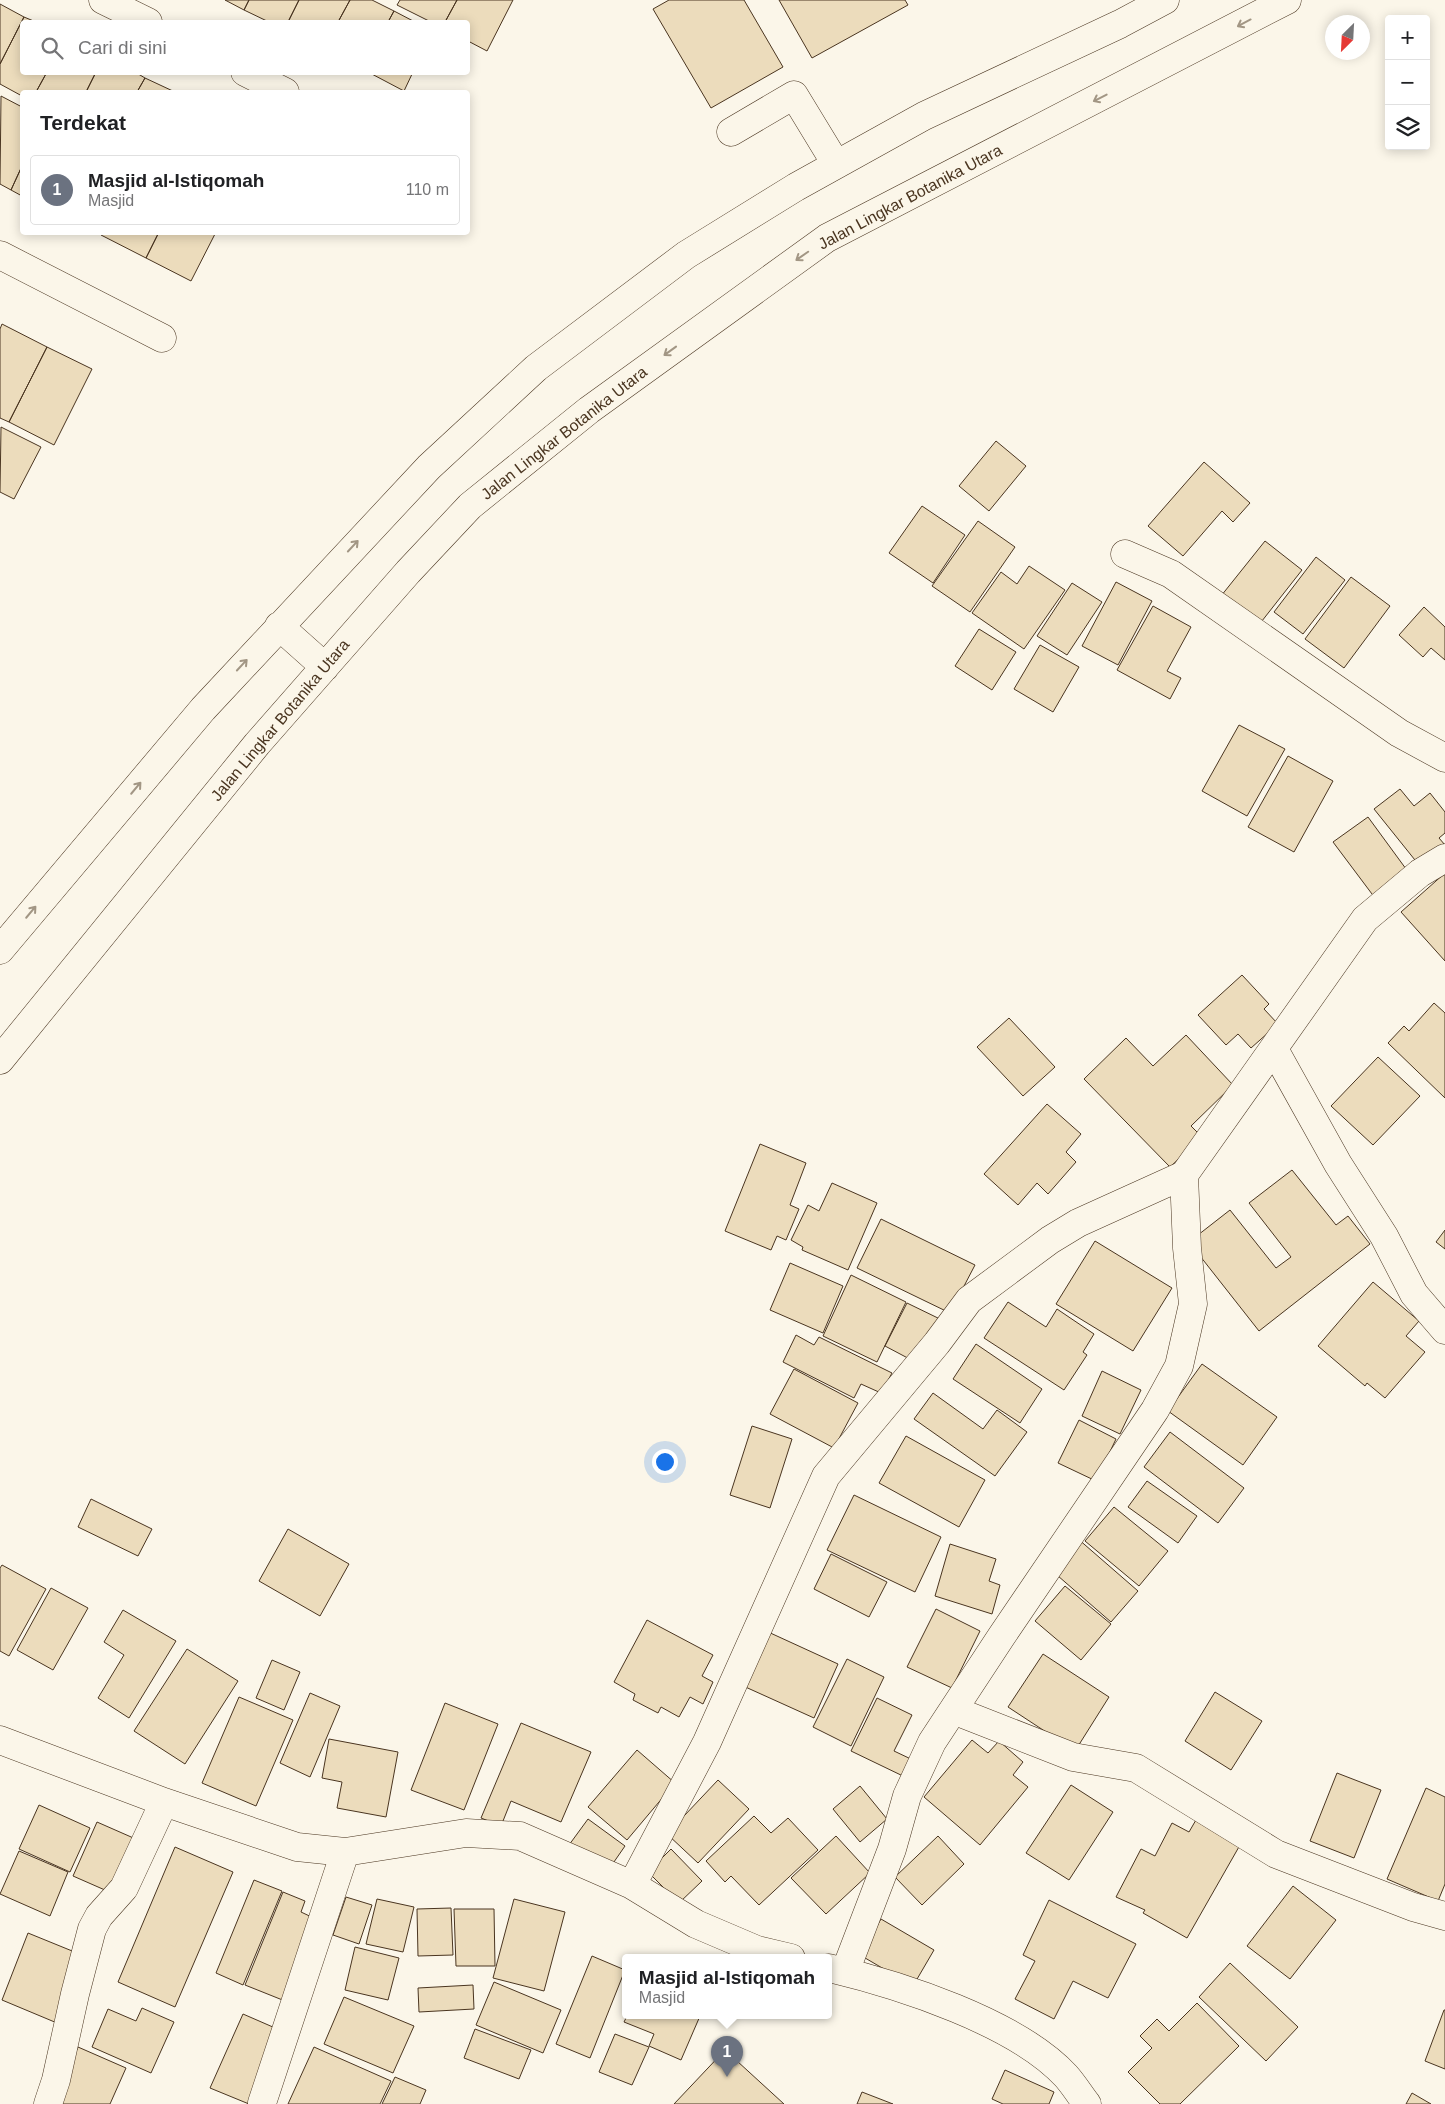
<!DOCTYPE html>
<html lang="id">
<meta charset="utf-8">
<style>
:root{--surface:#fff;--page:#f2f2f2;--text:#202124;--muted:#757577;--line:#e0e0e0;--accent:#c62828}
body{margin:0;font-family:Arial,sans-serif;background:var(--page);color:var(--text)}
.controls{position:absolute;right:15px;top:15px;display:grid;overflow:hidden;border-radius:5px;box-shadow:0 2px 12px #0003}
.controls button{width:45px;height:45px;display:grid;place-items:center;padding:0;border:0;border-bottom:1px solid var(--line);background:var(--surface);color:var(--text);font:25px sans-serif}
.compass{position:absolute;left:1325px;top:15px;width:45px;height:45px;border-radius:50%;background:var(--surface);box-shadow:0 2px 12px #0003;rotate:204deg}
.you{position:absolute;left:664px;top:1461px;width:18px;height:18px;margin:-12px;border:4px solid #fff;border-radius:50%;background:#1a73e8;box-shadow:0 0 0 8px #1a73e833}
.badge{display:grid;place-items:center;width:32px;height:32px;border-radius:50%;background:var(--accent);color:#fff;font-size:16px;font-weight:700}
.pin{position:absolute;translate:-50% -41px;filter:drop-shadow(0 1px 2px #0008)}
.pin::after{content:'';position:absolute;top:26px;width:18px;height:15px;background:inherit;clip-path:polygon(0 0,100% 0,50% 100%)}
.popup{position:absolute;left:622px;top:1954px;width:210px;height:65px;box-sizing:border-box;display:grid;place-content:center;border-radius:5px;background:var(--surface);filter:drop-shadow(0 1px 4px #0005);font-size:16px;white-space:nowrap;color:var(--muted)}
.popup b{font-size:19px;color:var(--text)}
.popup::after{content:'';position:absolute;left:50%;top:100%;margin-left:-10px;border:10px solid transparent;border-top-color:var(--surface)}
.list{margin:0;padding:0;list-style:none}
h2{display:flex;justify-content:space-between;align-items:center;height:65px;margin:0;padding:0 20px;font-size:21px}
h2 small{font-size:16px;font-weight:400;color:var(--muted)}
.list li{display:grid;grid-template-columns:32px 1fr auto;gap:15px;align-items:center;box-sizing:border-box;height:70px;margin:0 10px 10px;padding:0 10px;border:1px solid var(--line);border-radius:5px}
.list b{display:block;font-size:19px;white-space:nowrap}
.list p{margin:0;font-size:16px;white-space:nowrap;color:var(--muted)}
.list em{font-size:16px;font-style:normal;color:var(--muted)}
.icon{flex:none;width:28px;height:28px;fill:none;stroke:currentColor;stroke-width:2;stroke-linecap:round;stroke-linejoin:round}
.map{position:relative;flex:none;width:1445px;height:2104px;overflow:hidden}
.search{position:absolute;background:var(--surface);box-shadow:0 2px 12px #0003;left:20px;top:20px;width:450px;height:55px;display:flex;align-items:center;gap:12px;box-sizing:border-box;padding:0 18px;border-radius:5px;color:var(--muted);font-size:19px}
.panel{position:absolute;background:var(--surface);box-shadow:0 2px 12px #0003;left:20px;top:90px;width:450px;height:145px;border-radius:5px}
.map>svg:first-child{display:block}
</style>
<div class="map">
<svg width="1445" height="2104" viewBox="0 0 1445 2104">
<rect width="100%" height="100%" fill="#fbf6e9"/>
<path fill="#ecdcbc" stroke="#4a3520" d="M225,0H249L244,10Z
M249,0H299L288,22H269L244,10Z
M299,0H350L338,22H288Z
M350,0H372L394,11L388,22H338Z
M400,0H457L445,22H431L397,5Z
M457,0H513L487,51L468,41V22H445Z
M669,0H744L783,67L711,108L653,9Z
M779,0H905L908,5L812,58Z
M0,4L24,17L0,64Z
M394,11L415,22H388Z
M24,17L36,22H22V72H47L36,92H22V96L0,84V64Z
M47,72H96L86,92H36Z
M96,72H135L145,78L137,92H86Z
M368,72H413L404,91Z
M145,78L175,92H137Z
M1,96L22,107V166L11,190L0,184Z
M22,166V196L11,190Z
M102,232H159L146,258L101,235Z
M159,232H216L191,281L146,258Z
M2,324L47,347L9,422L0,418V329Z
M47,347L92,369L54,445L9,422Z
M1,427L41,447L14,499L0,492Z
M996,441L1026,466L989,511L959,486Z
M1204,462L1250,503L1233,522L1222,511L1183,556L1148,526Z
M922,506L965,535L933,583L889,553Z
M978,521L1015,547L970,612L932,586Z
M1265,541L1302,570L1258,626L1221,596Z
M1316,557L1345,580L1303,634L1274,612Z
M1029,566L1065,590L1024,649L972,613L1001,572L1017,584Z
M1351,577L1390,606L1344,668L1305,639Z
M1116,582L1152,601L1118,665L1082,646Z
M1072,583L1102,602L1067,655L1037,636Z
M1153,606L1191,627L1167,671L1181,678L1170,699L1117,670Z
M1424,607L1445,627V660L1431,648L1423,657L1399,635Z
M979,629L1016,652L992,690L955,666Z
M1040,645L1079,667L1053,712L1014,689Z
M1239,725L1285,749L1247,816L1202,791Z
M1288,756L1333,781L1294,852L1248,827Z
M1400,789L1414,806L1430,793L1445,812V833L1439,838L1445,845L1423,870L1374,809Z
M1368,817L1409,873L1375,898L1333,842Z
M1445,873V961L1401,912Z
M1242,975L1269,1004L1264,1009L1278,1024L1251,1048L1238,1034L1226,1045L1198,1015Z
M1434,1003L1445,1013V1098L1388,1043L1404,1026L1409,1031Z
M1009,1018L1055,1067L1023,1096L977,1047Z
M1186,1035L1233,1085L1191,1126L1202,1137L1170,1167L1084,1079L1126,1038L1153,1066Z
M1378,1057L1420,1096L1373,1145L1331,1106Z
M1047,1104L1081,1134L1066,1152L1076,1162L1048,1194L1037,1183L1018,1205L984,1174Z
M760,1144L806,1163L790,1205L799,1209L786,1240L777,1236L771,1250L725,1231Z
M1292,1170L1336,1225L1348,1216L1370,1244L1259,1331L1189,1242L1230,1210L1276,1268L1291,1257L1249,1203Z
M832,1183L877,1203L848,1270L802,1250L803,1247L791,1240L808,1205L819,1211Z
M881,1219L975,1265L950,1313L857,1268Z
M1445,1230V1249L1436,1242Z
M1095,1241L1172,1288L1133,1351L1056,1304Z
M790,1263L843,1286L823,1333L770,1310Z
M851,1275L906,1302L877,1362L823,1336Z
M1373,1282L1419,1321L1406,1336L1425,1352L1385,1398L1367,1383L1365,1386L1318,1346Z
M1008,1302L1046,1327L1057,1309L1094,1334L1083,1352L1087,1355L1064,1390L984,1338Z
M907,1303L942,1320L919,1364L885,1346Z
M796,1335L814,1345L819,1337L892,1373L881,1393L861,1384L854,1398L783,1362Z
M976,1344L1042,1389L1020,1423L953,1379Z
M1202,1364L1277,1417L1243,1465L1168,1411Z
M794,1369L858,1403L834,1448L770,1414Z
M1102,1371L1141,1390L1120,1434L1082,1416Z
M933,1393L983,1429L997,1410L1027,1432L995,1476L914,1419Z
M1079,1420L1116,1439L1096,1481L1058,1463Z
M752,1426L792,1439L770,1508L730,1495Z
M1170,1432L1244,1488L1218,1523L1144,1467Z
M906,1436L985,1480L959,1527L879,1483Z
M1147,1481L1197,1516L1178,1543L1128,1507Z
M854,1495L941,1537L915,1592L827,1550Z
M91,1499L152,1529L138,1556L78,1527Z
M1114,1507L1168,1551L1139,1586L1085,1541Z
M288,1529L349,1564L320,1616L259,1581Z
M1077,1538L1138,1591L1111,1622L1050,1569Z
M950,1544L996,1559L989,1581L1000,1585L992,1614L935,1596Z
M831,1554L887,1582L869,1617L814,1589Z
M2,1565L46,1589L9,1656L0,1651V1568Z
M1065,1586L1111,1624L1081,1660L1035,1621Z
M51,1588L88,1608L53,1670L17,1650Z
M936,1609L980,1631L952,1688L907,1667Z
M123,1610L176,1641L129,1718L98,1698L124,1655L104,1642Z
M647,1620L713,1655L702,1676L713,1682L703,1704L690,1697L679,1717L661,1707L658,1713L633,1700L635,1694L614,1682Z
M766,1631L838,1664L814,1718L741,1685Z
M187,1649L238,1681L185,1764L134,1731Z
M1043,1654L1109,1697L1075,1751L1008,1707Z
M847,1659L884,1677L851,1746L813,1727Z
M272,1660L300,1672L284,1710L256,1698Z
M1215,1692L1262,1721L1231,1770L1185,1741Z
M310,1693L340,1706L310,1777L280,1763Z
M239,1697L293,1720L256,1806L202,1783Z
M877,1698L912,1715L894,1751L913,1760L905,1777L851,1751Z
M445,1703L498,1724L464,1810L411,1790Z
M521,1723L591,1752L561,1822L511,1801L501,1826L481,1818Z
M329,1739L398,1752L386,1817L337,1808L342,1782L322,1778Z
M972,1740L988,1753L999,1741L1023,1762L1013,1775L1028,1787L980,1845L924,1797Z
M637,1750L675,1783L627,1840L588,1807Z
M1337,1773L1381,1790L1354,1858L1310,1841Z
M718,1780L749,1809L698,1863L667,1834Z
M1071,1785L1113,1812L1069,1880L1026,1853Z
M860,1786L887,1819L860,1842L833,1809Z
M1426,1788L1445,1797V1884L1438,1901L1387,1879Z
M39,1805L90,1828L70,1872L19,1849Z
M1200,1813L1244,1838L1187,1938L1143,1913L1145,1910L1116,1897L1141,1849L1155,1856L1172,1823L1189,1832Z
M754,1816L771,1833L788,1818L818,1850L759,1905L731,1876L725,1882L706,1861Z
M588,1819L625,1846L607,1872L569,1845Z
M97,1822L138,1840L114,1894L73,1876Z
M836,1836L870,1873L826,1914L791,1878Z
M938,1836L964,1864L922,1905L895,1877Z
M175,1847L233,1872L175,2007L118,1982Z
M671,1849L702,1881L679,1903L648,1872Z
M19,1851L68,1872L50,1916L0,1894Z
M254,1880L282,1891L243,1985L216,1973Z
M1293,1886L1336,1920L1290,1979L1247,1946Z
M283,1892L305,1901L301,1912L318,1920L285,2001L245,1985Z
M346,1897L372,1905L359,1944L333,1935Z
M377,1899L414,1907L403,1952L366,1944Z
M514,1899L565,1912L544,1991L493,1978Z
M1049,1900L1136,1944L1108,1998L1073,1981L1054,2019L1015,1999L1035,1961L1023,1955Z
M451,1908L453,1955L418,1956L417,1909Z
M454,1909H494L495,1966H456Z
M881,1919L934,1950L913,1986L860,1955Z
M28,1933L82,1955L57,2023L2,2000Z
M355,1947L399,1958L388,2000L345,1990Z
M592,1956L625,1970L590,2058L556,2044Z
M1230,1963L1298,2027L1266,2061L1199,1997Z
M494,1982L561,2010L543,2053L476,2025Z
M473,1985L474,2009L419,2012L418,1988Z
M344,1997L414,2026L393,2073L324,2044Z
M1197,2003L1239,2046L1180,2104H1160L1128,2072L1152,2048L1140,2036L1157,2019L1169,2031Z
M142,2008L174,2022L151,2073L92,2047L108,2009L136,2021Z
M1444,2010H1445V2069L1425,2061Z
M243,2014L282,2031L249,2104L210,2088Z
M627,2016H700L681,2060L649,2046L654,2034L624,2022Z
M475,2029L531,2050L519,2079L464,2058Z
M615,2034L649,2047L632,2085L599,2072Z
M78,2047L126,2068L110,2104H52Z
M314,2047L391,2081L380,2104H288Z
M725,2050L784,2104H674Z
M1005,2070L1054,2092L1049,2104H1003L992,2099Z
M395,2077L426,2090L420,2104H382Z
M862,2092L893,2104H857Z
M1412,2093L1431,2104H1406Z"/>
<g fill="none" stroke-linecap="round" stroke-linejoin="round">
<g stroke="#4a3520" stroke-width="29">
<path id="minor" d="M103,0L148,22
M245,72L285,92
M731,132L794,95L836,164
M0,255L162,338
M1125,554L1171,574L1399,733L1445,758
M279,626L325,667
M0,950L203,709L429,467L536,368L686,255L796,187L924,116L1120,24L1165,0
M1274,1049L1338,1164L1384,1236L1414,1294L1445,1330
M0,1060L257,744L408,572L470,506L589,410L827,238L1287,0
M953,1710L1073,1757L1136,1768L1276,1854L1413,1907L1445,1916
M0,1740L164,1802L297,1847L345,1852L466,1833L520,1836L632,1885L696,1924L757,1950L791,1958
M632,1885L707,1742L826,1476L937,1343L969,1300L1050,1240L1078,1223L1184,1175
M829,1968C900,1985 1016,2022 1066,2076C1074,2085 1080,2095 1087,2104
M845,1972L892,1849L907,1796L932,1742L1001,1637L1155,1410L1179,1366L1193,1304L1187,1248L1184,1175L1365,919L1420,873L1445,858
M262,2103L345,1852
M48,2104L56,2080L75,1994L92,1929L99,1916L124,1888L164,1802"/>
</g>
<use href="#minor" stroke="#fbf6e9" stroke-width="28"/>
</g>
<defs><path id="oneway-shaft" d="M-6 0H5M1.5-3L5.5 0L1.5 3" fill="none" stroke-width="1.6" stroke-linecap="round" stroke-linejoin="round" transform="scale(1.25)"/></defs>
<g stroke="#a29684">
<use href="#oneway-shaft" transform="translate(1244 23) rotate(152)"/>
<use href="#oneway-shaft" transform="translate(1100 98) rotate(153)"/>
<use href="#oneway-shaft" transform="translate(802 256) rotate(145)"/>
<use href="#oneway-shaft" transform="translate(670 351) rotate(144)"/>
<use href="#oneway-shaft" transform="translate(353 546) rotate(-47)"/>
<use href="#oneway-shaft" transform="translate(242 665) rotate(-47)"/>
<use href="#oneway-shaft" transform="translate(136 788) rotate(-50)"/>
<use href="#oneway-shaft" transform="translate(31 912) rotate(-50)"/>
</g>
<g text-anchor="middle" dominant-baseline="central" stroke-width="4" stroke-linejoin="round" paint-order="stroke">
<g font-size="16" fill="#4a3520" stroke="#fbf6e9">
<text transform="translate(910 197) rotate(-28)">Jalan Lingkar Botanika Utara</text>
<text transform="translate(564 433) rotate(-38)">Jalan Lingkar Botanika Utara</text>
<text transform="translate(280 720) rotate(-50)">Jalan Lingkar Botanika Utara</text>
</g>
</g>
</svg>
<div class="controls">
<button>+</button>
<button>−</button>
<button><svg class="icon" aria-label="layers" viewBox="0 0 24 24"><path d="M12 4l9 5-9 5-9-5zM3 14l9 5 9-5"/></svg></button>
</div>
<svg class="compass" viewBox="-18 -18 36 36"><path d="M0-13l5 13h-10z" fill="#e53935"/><path d="M0 13l5-13h-10z" fill="#757577"/></svg>
<div class="you"></div>
<div class="pin badge" style="left:727px;top:2077px;background:#6b7280">1</div>
<div class="popup"><b>Masjid al-Istiqomah</b>Masjid</div>
<div class="search"><svg class="icon" aria-label="search" viewBox="0 0 24 24"><circle cx="10" cy="10" r="6"/><path d="M15 15l6 6"/></svg>Cari di sini</div>
<section class="panel">
<h2>Terdekat<small></small></h2>
<ul class="list">
<li><span class="badge" style="background:#6b7280">1</span><div><b>Masjid al-Istiqomah</b><p>Masjid</p></div><em>110 m</em></li>
</ul>
</section>
</div>
